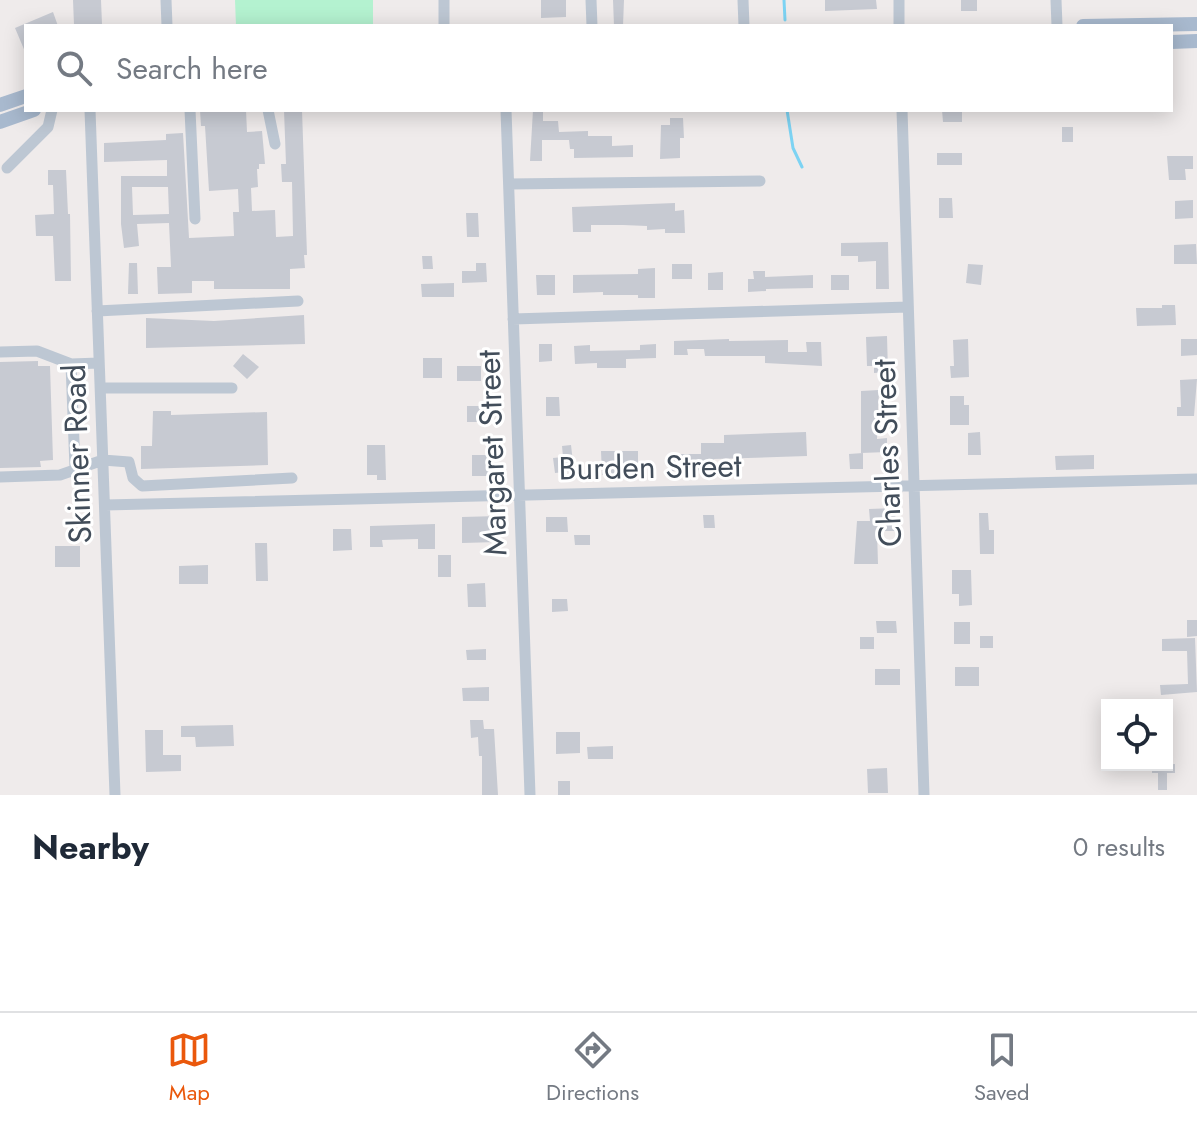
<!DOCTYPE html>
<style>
:root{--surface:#fff;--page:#f2f2f3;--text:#1f2937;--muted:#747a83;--line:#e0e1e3;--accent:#ea580c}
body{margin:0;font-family:Jost,sans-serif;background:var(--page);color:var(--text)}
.controls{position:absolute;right:24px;bottom:24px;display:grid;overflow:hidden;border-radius:0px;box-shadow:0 4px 20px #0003}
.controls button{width:72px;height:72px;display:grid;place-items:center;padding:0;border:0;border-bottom:2px solid var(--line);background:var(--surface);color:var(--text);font:40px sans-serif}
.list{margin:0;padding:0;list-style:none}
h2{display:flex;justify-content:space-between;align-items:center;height:104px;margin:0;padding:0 32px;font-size:34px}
h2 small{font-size:26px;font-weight:400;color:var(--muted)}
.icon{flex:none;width:44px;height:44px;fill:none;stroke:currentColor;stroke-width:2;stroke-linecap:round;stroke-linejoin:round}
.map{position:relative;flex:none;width:1197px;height:795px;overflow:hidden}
.search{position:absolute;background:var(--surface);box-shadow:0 4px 20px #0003;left:24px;right:24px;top:24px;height:88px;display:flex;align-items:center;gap:20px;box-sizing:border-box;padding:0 28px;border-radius:0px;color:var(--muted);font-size:30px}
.sheet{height:216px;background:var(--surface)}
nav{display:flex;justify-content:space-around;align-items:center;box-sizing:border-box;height:112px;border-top:2px solid var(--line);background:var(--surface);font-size:22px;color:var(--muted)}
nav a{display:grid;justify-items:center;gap:4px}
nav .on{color:var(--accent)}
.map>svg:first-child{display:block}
</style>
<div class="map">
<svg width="1197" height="795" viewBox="0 0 1197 795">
<rect width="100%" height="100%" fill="#efebeb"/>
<path fill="#b4f2d0" d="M235,0H373V26H236Z"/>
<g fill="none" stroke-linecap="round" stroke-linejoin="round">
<path stroke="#7dd3f3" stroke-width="3" d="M784,0L785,20
M787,110L793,148L802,167"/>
</g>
<path fill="#c7cad2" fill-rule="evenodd" d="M73,0H101L102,24L74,25Z
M541,0H566V17L541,18Z
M613,0H624L623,26H614Z
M825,0H876L877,9L825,11Z
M961,0H977V11H961Z
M53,12L58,26H26V54L15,28Z
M200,110H246L247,132L262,131L265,164H259V169H257L258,187L251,188L252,211L275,210L276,237L293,236L292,182H282L281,164H286L284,110H302L307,255H304L305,268L290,269V289H214V281H192V293L158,294L157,267H171L169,223L137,224L139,246L124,248L121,224V176H167V160L104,162V143L166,140V134L183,133L189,238L234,236L233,212H239L238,189L209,191L205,126H201ZM132,187H168L169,214L133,215Z
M533,110H543V121H558L559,132L588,131V136H612V146L633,145V157L574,158V149H570L569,140H542V161H530Z
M942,110H962V122H943Z
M670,118H683L684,138H680V158L660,159L661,125H670Z
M1062,127H1073V142H1062Z
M937,153H962V165H937Z
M1167,156H1193V169H1185L1186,180H1169Z
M48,170H66L68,214H70L71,281H55L53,236H36L35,215L54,214L53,185H48Z
M939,198H952L953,218H939Z
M1193,200V218L1175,219V201Z
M675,203V211L684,210L685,233H665V229L647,230V226L623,225H591V232H573L572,207Z
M466,213H478L479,237H467Z
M888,242L889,289H876V261L858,262V256H841V243Z
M1196,244L1197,264H1174V245Z
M422,256H432L433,269H423Z
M129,263H137L138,294H128Z
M476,263H486L487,282L462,283V271H476Z
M672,264H692V279H672Z
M968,264L983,265L981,285L966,283Z
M655,268V298H638V295H603V292L573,293V275L638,274V269Z
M753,271H765V277L813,275V288L766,289V291L748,292V279H754Z
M723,272V290H708V273Z
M536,275H555V295H537Z
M831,275H849V290H831Z
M454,283V297H422L421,284Z
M1162,305H1175L1176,325L1137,326L1136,308H1162Z
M304,315L305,344L146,348V318L214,321Z
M887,336L888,372L874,373V366H867L866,337Z
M729,339V341L788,340V352H807L806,342H821L822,366L765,363V356H705L704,349H687L688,355H674V341Z
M968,339L969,377L951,378L950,366H954L953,340Z
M1181,339H1197V355L1181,356Z
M539,344H552V361L539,362Z
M656,344V358L626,359V368H597V363L575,364L574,346L590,345V351L640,350V345Z
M243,354L259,367L247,379L233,366Z
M423,358H442V378H423Z
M38,361V366H50L53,460L40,461L41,467L0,468V362Z
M457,366H481V381H457Z
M1197,379L1194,416H1177V407H1181L1180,380Z
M879,390L877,439L887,438V452L861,453V391Z
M950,396H964V405H969V425H950Z
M546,397H559L560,416H546Z
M467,406H481V422H467Z
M153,411H171V415L267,412L268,465L141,469V446H152Z
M806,432L807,456L714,459V470L670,471V454H701V443H724V435Z
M980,432L981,455H968V433Z
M367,445H385L386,480H377V475H367Z
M571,445L574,471L555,473L553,458L563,457L562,446Z
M601,451H638V467H615V474L602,475Z
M863,453V469H850L849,454Z
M472,455H491V476H472Z
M1094,455V469L1056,470L1055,456Z
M895,508L896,531H877L878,564H854L857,521H870L869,509Z
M979,513H988L989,530H994V554H980Z
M703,515H714L715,528H704Z
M498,516V542L462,543V517Z
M546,517H567L568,532H546Z
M435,524V549H418V539L382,540L383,547H370V526Z
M333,529H351L352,550L333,551Z
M574,535H590V545H575Z
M255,543H267L268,581H256Z
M55,546H80V567H55Z
M438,555H451V577H438Z
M208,565V584H179V566Z
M952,570H971L972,605L959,606V594H952Z
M485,583L486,607H468L467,584Z
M552,599H567L568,611L552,612Z
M1187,620H1197V636L1187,637Z
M876,621H896L897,633H877Z
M954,622H970V644H954Z
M980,636H993V648H980Z
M860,637H874V649H860Z
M1195,638L1197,692L1161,695L1160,685L1188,684L1187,651H1162V639Z
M486,649V660H467L466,650Z
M955,667H979V686H955Z
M875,669H900V685H875Z
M489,687V701H463L462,688Z
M470,720H483L484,729H494L498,795H482V756H479L478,737L471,738Z
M233,725L234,746L196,747L195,737H181V726Z
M145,730H163V755H181V771L146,772Z
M556,732H580V753L556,754Z
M613,746V759H588L587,747Z
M1175,764V773H1167V790H1158V773H1152V765Z
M887,768L888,793H868L867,769Z
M558,781H570V795H558Z"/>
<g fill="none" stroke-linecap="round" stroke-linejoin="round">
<path stroke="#bdc7d3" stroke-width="11" d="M166,0L167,26
M444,0V26
M591,0L592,26
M743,0L744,26
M899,0V26
M1056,0L1057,26
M90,110L115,795
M190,110L195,219
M268,110L275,144
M506,110L530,795
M902,110L924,795
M7,168L48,127L52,110
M509,184L760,181
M97,311L298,301
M513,319L908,307
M0,352L37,351L71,364L99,363
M71,364L75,468
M101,388H232
M0,477L60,475L103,460L129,462L133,478L142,486L292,478
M105,505L1197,479"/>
<path stroke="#a8b9ce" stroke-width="14" d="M1083,26L1197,24
M1171,42L1197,41
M0,105L26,96
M0,122L34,110"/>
</g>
<g text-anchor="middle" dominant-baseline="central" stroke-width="6" stroke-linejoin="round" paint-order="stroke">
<g font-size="32" fill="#424d5a" stroke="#fff">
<text transform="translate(492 453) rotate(-92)">Margaret Street</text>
<text transform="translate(887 453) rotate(-92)">Charles Street</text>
<text transform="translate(77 454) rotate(-92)">Skinner Road</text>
<text transform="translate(650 467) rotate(-1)">Burden Street</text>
</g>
</g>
</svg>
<div class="controls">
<button><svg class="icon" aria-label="locate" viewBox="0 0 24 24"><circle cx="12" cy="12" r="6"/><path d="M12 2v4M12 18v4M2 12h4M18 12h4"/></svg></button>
</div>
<div class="search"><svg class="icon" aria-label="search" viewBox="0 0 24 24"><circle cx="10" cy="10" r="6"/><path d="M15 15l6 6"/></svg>Search here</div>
</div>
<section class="sheet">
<h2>Nearby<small>0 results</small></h2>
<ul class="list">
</ul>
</section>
<nav>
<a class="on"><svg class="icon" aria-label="map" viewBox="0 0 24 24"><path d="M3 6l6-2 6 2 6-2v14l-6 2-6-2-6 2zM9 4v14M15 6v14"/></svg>Map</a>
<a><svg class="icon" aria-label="directions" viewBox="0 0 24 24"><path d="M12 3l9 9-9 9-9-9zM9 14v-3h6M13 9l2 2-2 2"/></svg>Directions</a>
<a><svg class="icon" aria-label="saved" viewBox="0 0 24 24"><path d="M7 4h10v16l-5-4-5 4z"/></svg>Saved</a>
</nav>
